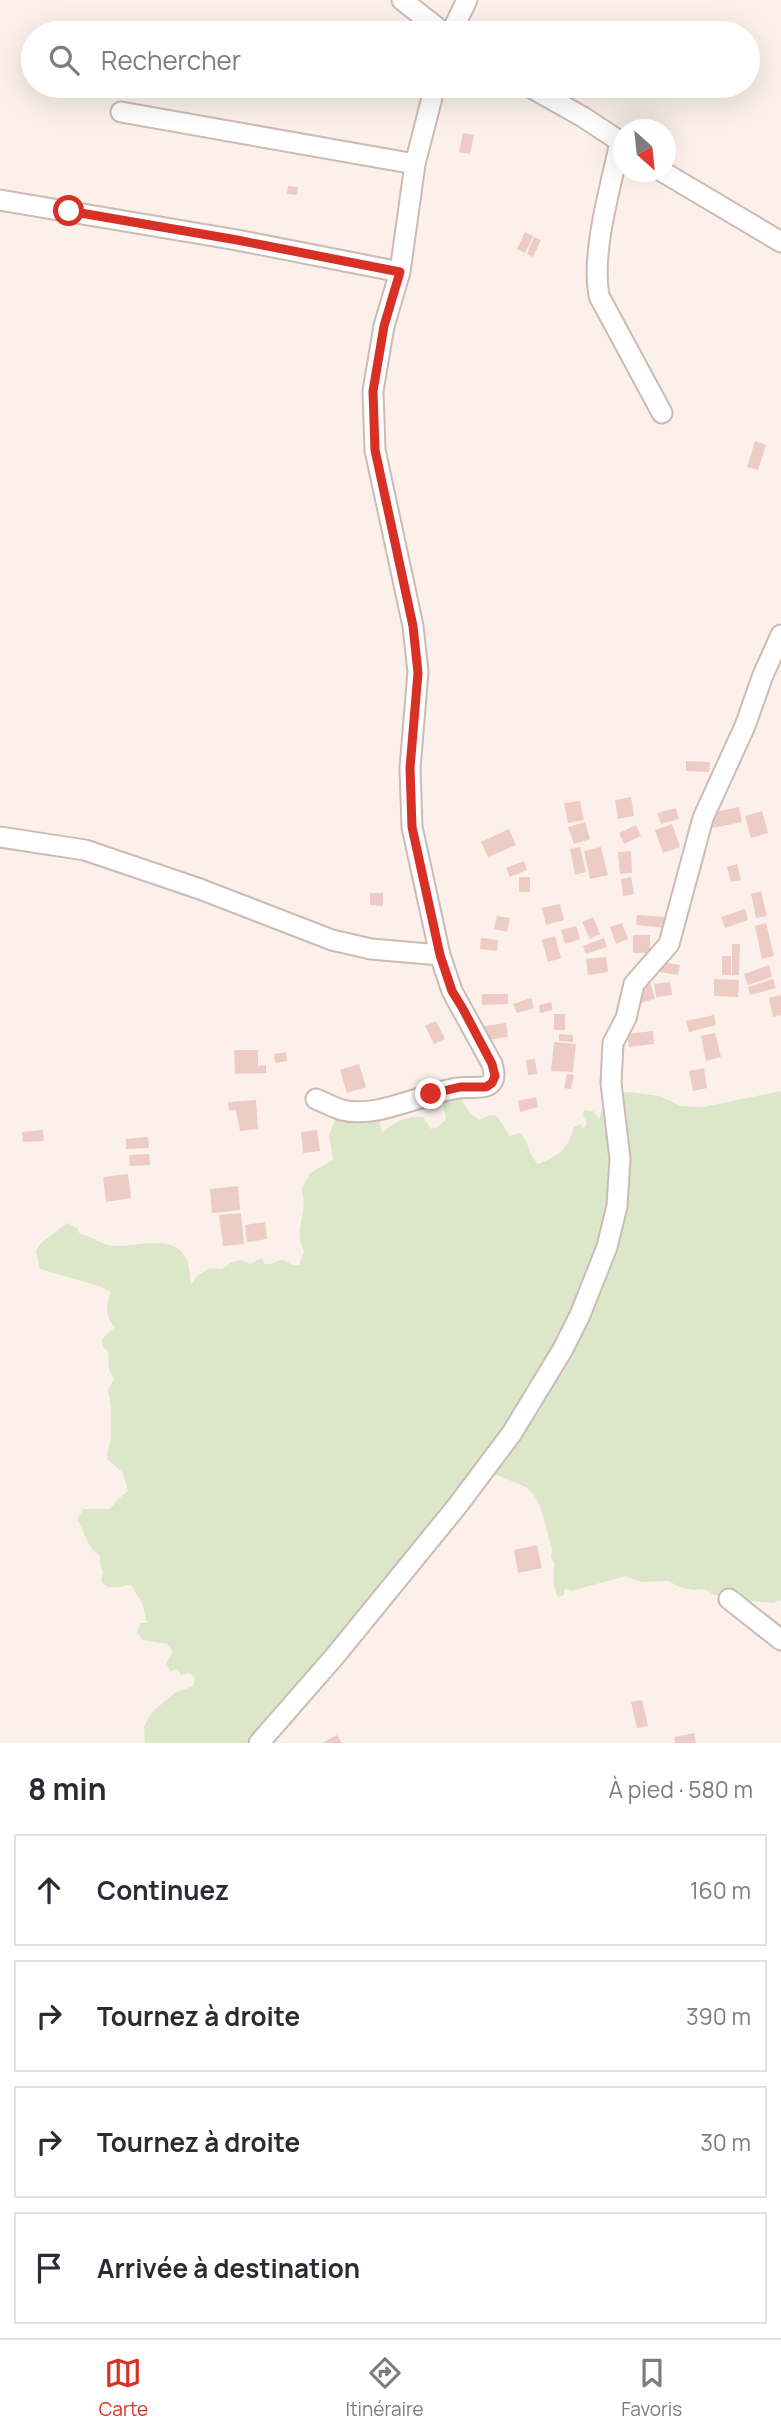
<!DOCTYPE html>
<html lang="fr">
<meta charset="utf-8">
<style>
:root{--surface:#fff;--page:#f2f2f3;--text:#2b2b33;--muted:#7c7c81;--line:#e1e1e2;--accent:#d93025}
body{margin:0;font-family:Manrope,sans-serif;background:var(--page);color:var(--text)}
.compass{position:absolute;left:613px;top:119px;width:63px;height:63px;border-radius:50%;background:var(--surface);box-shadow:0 7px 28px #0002;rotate:153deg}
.stop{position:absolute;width:21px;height:21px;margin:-16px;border:5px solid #d93025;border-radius:50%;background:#fff}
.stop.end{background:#d93025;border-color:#fff;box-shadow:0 2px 7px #0008}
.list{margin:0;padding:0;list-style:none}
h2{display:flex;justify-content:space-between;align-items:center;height:91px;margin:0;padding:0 28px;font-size:30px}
h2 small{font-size:23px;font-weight:400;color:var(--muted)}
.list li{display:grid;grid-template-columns:46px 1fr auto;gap:21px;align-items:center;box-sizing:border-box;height:112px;margin:0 14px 14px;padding:0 14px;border:2px solid var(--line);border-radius:0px}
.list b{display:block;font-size:26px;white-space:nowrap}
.list em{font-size:23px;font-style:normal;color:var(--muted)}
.icon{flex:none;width:38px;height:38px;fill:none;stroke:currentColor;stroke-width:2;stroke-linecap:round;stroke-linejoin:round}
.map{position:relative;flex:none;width:781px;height:1743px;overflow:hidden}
.search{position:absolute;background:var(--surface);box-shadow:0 7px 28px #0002;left:21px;right:21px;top:21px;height:77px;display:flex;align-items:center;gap:18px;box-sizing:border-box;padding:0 24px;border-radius:38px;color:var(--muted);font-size:26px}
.sheet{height:595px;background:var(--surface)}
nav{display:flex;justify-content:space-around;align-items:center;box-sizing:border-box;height:98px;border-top:2px solid var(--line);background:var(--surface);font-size:19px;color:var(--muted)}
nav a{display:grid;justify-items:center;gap:4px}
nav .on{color:var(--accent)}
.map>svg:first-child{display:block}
</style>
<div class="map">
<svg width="781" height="1743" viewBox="0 0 781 1743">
<rect width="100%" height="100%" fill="#fbf1ea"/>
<path fill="#dce7ca" d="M781,1091V1600L773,1603L729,1599L715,1595L704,1589L693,1590L679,1587L669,1581L641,1582L626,1576L571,1591L565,1588L564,1595L558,1597C553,1588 552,1573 555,1564L551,1557L552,1549L540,1506L534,1495L526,1487L485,1470L417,1545L248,1743H145L144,1727L152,1712L176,1692L193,1686L195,1678L190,1673L181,1675L177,1669L170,1671L166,1663L173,1652L167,1644L143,1640L137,1633L140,1623H147L143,1605L131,1585C118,1586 109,1592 101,1581L103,1572L100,1565V1556C86,1547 86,1533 77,1520L83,1509H110L117,1500L128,1491L123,1473L107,1459C107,1451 110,1445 111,1437C111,1421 112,1405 108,1390L114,1379L109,1370L108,1352L103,1346L102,1339L115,1327C105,1316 105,1306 111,1292L99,1286L40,1269L36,1251L41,1243L67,1223L77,1228L80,1234C93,1236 102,1246 115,1246C137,1247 173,1233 186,1258C190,1265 190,1277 191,1285L197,1276L210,1268L222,1269L232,1262L242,1260L250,1264L261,1258L265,1264H272L282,1259L292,1265H299L304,1251C292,1230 310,1210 301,1190L310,1173L333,1160L329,1135L337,1116L368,1110L380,1122L382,1133C394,1122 407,1115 423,1117L431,1129L438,1127L446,1119L443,1105L449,1097H460L471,1114L479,1120L490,1115L497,1116L510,1136L520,1133C529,1141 528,1154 538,1164C559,1156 568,1149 574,1127L580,1124L584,1129L587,1123L583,1116L584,1110L593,1111L599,1119L603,1105L601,1098L604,1094L630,1092L659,1096L681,1106L703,1107Z"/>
<path fill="#edccc5" d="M377,26L390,29L389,33H375Z
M463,133L474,135L470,154L459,152Z
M288,186L298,187L297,195L287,194Z
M525,232L533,236L525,253L517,249Z
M534,237L541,240L533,257L527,254Z
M755,441L766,445L758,470L747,467Z
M686,761L710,762L709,772L686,771Z
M631,797L634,816L618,819L615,800Z
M580,801L584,820L568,823L564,803Z
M739,807L742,822L713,828L710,813Z
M676,808L679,819L661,824L657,813Z
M762,811L768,833L751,838L745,816Z
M585,822L590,839L574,844L568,827Z
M672,824L680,847L663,853L655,830Z
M636,825L641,836L624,844L619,833Z
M509,829L516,845L488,857L481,842Z
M580,847L586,872L575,875L570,849Z
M601,847L608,875L590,879L584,851Z
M631,851L632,873L620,874L618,852Z
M524,861L527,870L510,877L506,868Z
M737,864L741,880L731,882L727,867Z
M519,877H530V892H519Z
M631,877L634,894L623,896L621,879Z
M761,891L767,916L756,918L751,894Z
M370,893H383V906L370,905Z
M560,904L564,920L546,925L542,908Z
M745,909L748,920L725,928L721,917Z
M637,915L667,917L666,928L636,925Z
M497,916L510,918L507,932L494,929Z
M593,917L600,934L590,939L582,922Z
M622,923L628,939L616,944L610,927Z
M766,923L774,956L762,959L755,926Z
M576,926L580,939L565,944L561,930Z
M633,935H650V953H633Z
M555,936L561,958L548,962L542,940Z
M481,938L498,940L497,951L480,949Z
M604,938L607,947L586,954L583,946Z
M732,944H740L739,975H732Z
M722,956H731V975H722Z
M606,957L608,972L588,975L586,959Z
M660,962L680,965L678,975L659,972Z
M769,965L772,977L748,985L744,974Z
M714,979L739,980L738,997L714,996Z
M773,979L776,988L750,995L748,987Z
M670,982L672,995L656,997L654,984Z
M651,984L655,999L640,1003L636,987Z
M482,994H508V1004L482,1005Z
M781,995V1015L773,1017L769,998Z
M531,998L534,1008L517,1013L513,1004Z
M551,1002L553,1010L540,1013L539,1005Z
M554,1014H565V1030H554Z
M714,1015L716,1025L689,1032L686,1021Z
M436,1021L445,1039L434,1044L425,1026Z
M506,1023L508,1037L487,1040L485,1026Z
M653,1031L654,1044L629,1047L627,1034Z
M715,1033L721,1057L706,1061L701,1036Z
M559,1034L573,1035V1042L559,1041Z
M554,1042L576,1044L573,1072L551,1071Z
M234,1050H258V1066L266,1065V1073L235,1074Z
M286,1052L287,1061L275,1063L274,1054Z
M535,1059L537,1074L528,1075L526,1060Z
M359,1064L366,1087L347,1093L340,1070Z
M704,1068L707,1088L693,1091L689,1071Z
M567,1074L574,1075L571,1089L564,1088Z
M536,1097L538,1107L520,1112L518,1101Z
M256,1100L258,1129L240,1131L236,1110H229L228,1102Z
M43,1130L44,1141L23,1142L22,1132Z
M317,1130L320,1151L303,1153L301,1132Z
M148,1137L149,1148L126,1149V1139Z
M149,1154L150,1165L130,1166L129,1155Z
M128,1174L131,1198L106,1202L103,1177Z
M238,1186L240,1210L212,1213L210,1189Z
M241,1213L244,1244L223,1246L219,1215Z
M265,1222L267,1239L247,1242L245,1225Z
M537,1545L542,1568L518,1573L514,1550Z
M642,1700L648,1726L637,1728L631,1702Z
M694,1733L696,1743H675L674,1737Z
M337,1735L342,1743H322Z"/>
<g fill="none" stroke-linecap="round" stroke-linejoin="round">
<g stroke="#cebab4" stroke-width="23">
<path id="minor" d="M402,0L444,33
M451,33L467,0
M528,86L583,117L624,144
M121,112L415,164
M620,142C611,187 591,250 599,296L662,413
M663,172L781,242
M0,200L237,240L400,272
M0,837L85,850L200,889L332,940L371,949L440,955
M316,1099C325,1103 333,1107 342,1110C378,1119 423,1093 458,1088C467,1086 483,1090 490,1084C496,1079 494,1071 492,1064L452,991L440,955L412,827L410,768L418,672L413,626L375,450L373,391L384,326L400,272L415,164L435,86
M729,1599L781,1640
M259,1743L335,1656L458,1505L512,1433L563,1349L580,1315L607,1247L617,1206L620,1159L611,1083L613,1043L626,1018L634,984L669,944L703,818L745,726L763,675L781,635"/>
</g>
<use href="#minor" stroke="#fff" stroke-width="19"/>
</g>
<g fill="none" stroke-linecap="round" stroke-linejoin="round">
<path stroke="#d93025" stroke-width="9" d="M69,211L237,240L400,272L384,326L373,391L375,450L413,626L418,673L410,768L412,827L440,955L452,991L463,1009L492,1064L495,1076L492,1083L486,1087H460L431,1094"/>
</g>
</svg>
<svg class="compass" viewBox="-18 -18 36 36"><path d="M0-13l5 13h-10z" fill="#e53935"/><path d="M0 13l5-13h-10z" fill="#7c7c81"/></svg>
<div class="stop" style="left:69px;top:211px"></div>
<div class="stop end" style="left:431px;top:1094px"></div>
<div class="search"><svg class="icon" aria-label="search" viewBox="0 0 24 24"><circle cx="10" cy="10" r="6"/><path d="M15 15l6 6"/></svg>Rechercher</div>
</div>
<section class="sheet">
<h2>8 min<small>À pied · 580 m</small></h2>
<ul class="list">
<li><svg class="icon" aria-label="ahead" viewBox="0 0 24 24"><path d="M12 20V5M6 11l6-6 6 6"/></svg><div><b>Continuez</b></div><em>160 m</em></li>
<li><svg class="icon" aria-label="right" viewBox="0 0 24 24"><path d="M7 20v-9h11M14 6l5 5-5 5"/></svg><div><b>Tournez à droite</b></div><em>390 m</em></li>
<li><svg class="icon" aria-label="right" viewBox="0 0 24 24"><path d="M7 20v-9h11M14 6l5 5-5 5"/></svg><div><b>Tournez à droite</b></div><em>30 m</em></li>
<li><svg class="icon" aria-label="arrive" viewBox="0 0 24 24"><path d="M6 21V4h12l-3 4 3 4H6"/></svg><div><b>Arrivée à destination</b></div></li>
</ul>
</section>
<nav>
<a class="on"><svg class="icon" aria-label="map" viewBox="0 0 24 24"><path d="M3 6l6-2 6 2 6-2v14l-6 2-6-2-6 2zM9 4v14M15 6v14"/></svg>Carte</a>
<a><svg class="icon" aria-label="directions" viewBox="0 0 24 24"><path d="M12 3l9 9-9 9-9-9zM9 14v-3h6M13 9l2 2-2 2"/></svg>Itinéraire</a>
<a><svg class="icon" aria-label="saved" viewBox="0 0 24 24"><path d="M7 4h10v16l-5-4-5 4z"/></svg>Favoris</a>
</nav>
